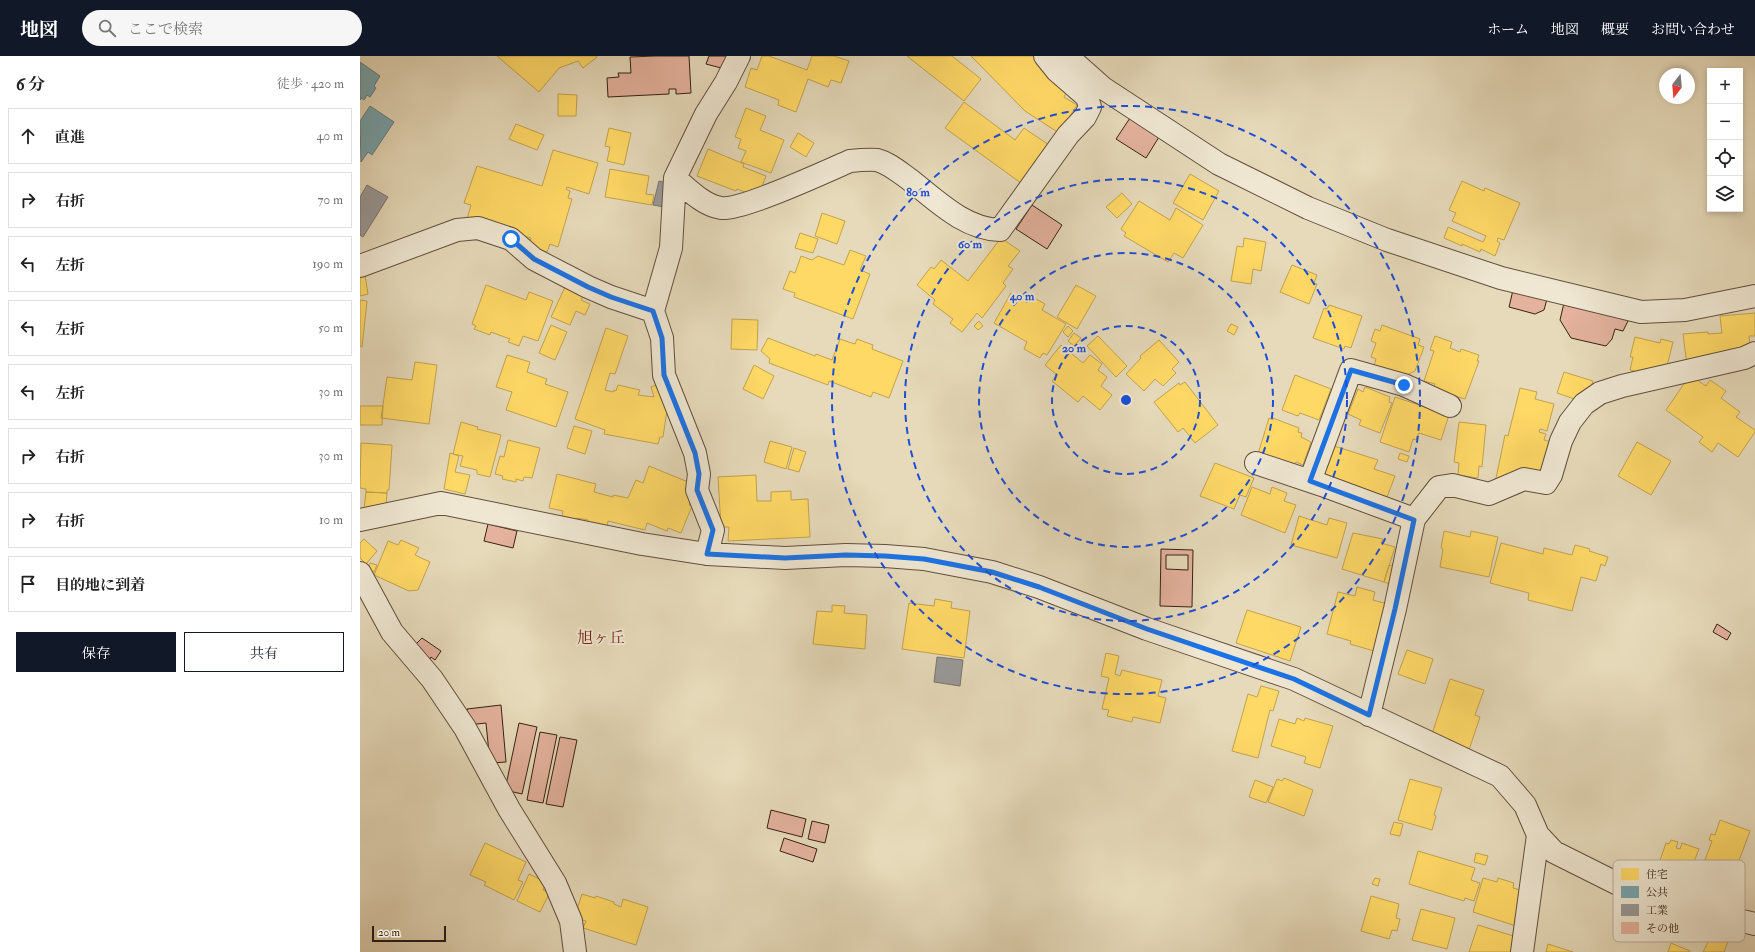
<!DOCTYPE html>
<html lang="ja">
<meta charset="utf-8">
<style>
:root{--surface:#fff;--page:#f6f6f6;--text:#222;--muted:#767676;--line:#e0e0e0;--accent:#111827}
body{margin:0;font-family:"IM FELL Double Pica","Noto Serif JP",serif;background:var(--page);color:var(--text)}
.controls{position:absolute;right:12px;top:12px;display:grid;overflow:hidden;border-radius:0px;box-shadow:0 2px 6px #0003}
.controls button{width:36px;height:36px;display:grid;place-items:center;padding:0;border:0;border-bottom:1px solid var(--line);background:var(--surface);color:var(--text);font:20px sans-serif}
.compass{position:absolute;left:1299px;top:12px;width:36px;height:36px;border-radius:50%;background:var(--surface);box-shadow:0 2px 6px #0003;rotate:196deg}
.scale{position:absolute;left:12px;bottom:10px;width:74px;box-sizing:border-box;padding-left:4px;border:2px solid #362115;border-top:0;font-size:11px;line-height:14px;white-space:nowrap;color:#362115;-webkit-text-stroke:3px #efe7d2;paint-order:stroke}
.stop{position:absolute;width:12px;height:12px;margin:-9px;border:3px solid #1a73e8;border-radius:50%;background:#fff}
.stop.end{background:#1a73e8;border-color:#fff;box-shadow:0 1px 4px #0008}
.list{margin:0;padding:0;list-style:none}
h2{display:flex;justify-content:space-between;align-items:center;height:52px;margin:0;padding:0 16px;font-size:17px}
h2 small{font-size:13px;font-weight:400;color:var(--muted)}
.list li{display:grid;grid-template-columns:26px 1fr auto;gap:12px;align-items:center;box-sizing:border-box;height:56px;margin:0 8px 8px;padding:0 8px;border:1px solid var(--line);border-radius:0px}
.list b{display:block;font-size:15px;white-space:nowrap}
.list em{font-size:13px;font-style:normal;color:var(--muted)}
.actions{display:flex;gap:8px;padding:12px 16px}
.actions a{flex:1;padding:9px 0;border:1px solid var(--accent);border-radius:0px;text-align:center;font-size:14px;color:var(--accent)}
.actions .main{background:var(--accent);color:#fff}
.icon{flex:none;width:22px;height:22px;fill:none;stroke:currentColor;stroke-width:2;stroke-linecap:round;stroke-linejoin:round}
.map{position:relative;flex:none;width:1395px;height:896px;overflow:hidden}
header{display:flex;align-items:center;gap:24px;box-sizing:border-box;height:56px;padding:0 20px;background:var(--accent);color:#fff}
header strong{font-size:19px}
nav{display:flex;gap:22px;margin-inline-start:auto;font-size:14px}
.search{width:280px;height:36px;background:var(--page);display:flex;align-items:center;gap:10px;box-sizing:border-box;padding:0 14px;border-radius:22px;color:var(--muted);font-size:15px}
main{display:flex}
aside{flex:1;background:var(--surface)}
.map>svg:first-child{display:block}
</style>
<header>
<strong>地図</strong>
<div class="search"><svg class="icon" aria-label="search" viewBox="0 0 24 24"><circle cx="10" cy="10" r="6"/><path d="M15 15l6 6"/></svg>ここで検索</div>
<nav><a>ホーム</a><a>地図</a><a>概要</a><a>お問い合わせ</a></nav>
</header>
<main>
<aside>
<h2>6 分<small>徒歩 · 420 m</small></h2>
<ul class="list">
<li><svg class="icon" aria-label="ahead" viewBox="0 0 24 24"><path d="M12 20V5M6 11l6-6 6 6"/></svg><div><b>直進</b></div><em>40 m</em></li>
<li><svg class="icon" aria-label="right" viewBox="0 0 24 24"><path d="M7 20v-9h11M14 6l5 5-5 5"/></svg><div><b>右折</b></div><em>70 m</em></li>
<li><svg class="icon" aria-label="left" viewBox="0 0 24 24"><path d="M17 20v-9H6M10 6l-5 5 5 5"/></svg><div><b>左折</b></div><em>190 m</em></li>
<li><svg class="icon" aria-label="left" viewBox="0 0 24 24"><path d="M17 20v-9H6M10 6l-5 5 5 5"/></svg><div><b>左折</b></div><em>50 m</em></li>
<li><svg class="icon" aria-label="left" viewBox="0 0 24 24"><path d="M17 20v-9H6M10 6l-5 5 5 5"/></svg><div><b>左折</b></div><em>30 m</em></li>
<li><svg class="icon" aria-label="right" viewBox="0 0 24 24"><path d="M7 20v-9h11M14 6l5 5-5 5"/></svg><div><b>右折</b></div><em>30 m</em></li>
<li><svg class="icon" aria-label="right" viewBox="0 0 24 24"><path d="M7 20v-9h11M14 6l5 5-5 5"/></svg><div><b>右折</b></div><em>10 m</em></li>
<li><svg class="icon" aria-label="arrive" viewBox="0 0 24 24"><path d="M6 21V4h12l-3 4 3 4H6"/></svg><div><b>目的地に到着</b></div></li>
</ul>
<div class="actions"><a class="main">保存</a><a>共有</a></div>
</aside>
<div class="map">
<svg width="1395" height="896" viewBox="0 0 1395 896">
<rect width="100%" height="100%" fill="#e6daba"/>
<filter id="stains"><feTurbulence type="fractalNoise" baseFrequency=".005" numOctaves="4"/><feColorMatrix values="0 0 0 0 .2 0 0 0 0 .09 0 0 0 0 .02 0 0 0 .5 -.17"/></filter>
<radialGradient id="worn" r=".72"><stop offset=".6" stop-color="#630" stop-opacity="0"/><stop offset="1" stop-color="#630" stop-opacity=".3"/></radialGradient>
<path fill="#ffd966" stroke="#c3a24e" d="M137,0H237V1L223,12L218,5L199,12L179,36Z
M402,0H409L447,14L452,0H474L489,5L481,27L471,24L468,31L448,23L436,56L418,49L419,44L385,31L391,12L397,14Z
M547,0H592L621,23L604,45Z
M611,0H676L707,35L704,41L717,49L699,77L665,55Z
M198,38L217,39L216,60H198Z
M604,46L655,84L664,72L692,91L665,130L585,72Z
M386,52L406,60L400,74L424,84L411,117L381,106L386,95L378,92L381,83L375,81Z
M156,68L184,79L177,94L149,83Z
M249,72L271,77L264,109L247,105L250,91L245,90Z
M438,77L454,87L446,101L430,91Z
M348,93L384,108L383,111L406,120L398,141L377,133L376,135L337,120Z
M193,94L238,107L229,138L207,131L206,133L210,135L208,142L212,143L198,191L190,188L187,196L168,190L171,182L107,163L111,149L104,147L117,110L182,130Z
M250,113L289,120L286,138L294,139L292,149L245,141Z
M830,118L859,135L843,164L813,147Z
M1102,125L1124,135L1125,132L1160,147L1144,184L1138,182L1137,185L1140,187L1135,200L1121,193L1120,196L1102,188V190L1084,182L1088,171L1123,186L1126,180L1092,165L1096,157L1089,154Z
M762,137L772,148L757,162L746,151Z
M779,145L810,164L816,152L843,169L823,202L814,197L808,206L764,180L766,177L761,173Z
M462,157L485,165L477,188L455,180Z
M440,177L458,183L453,197L435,192Z
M641,182L660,195L648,210L653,213L643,227L646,230L622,262L617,257L602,276L590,267L593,263L573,248L575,244L557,229L571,211L574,213L581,204L608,225Z
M884,182L906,186L901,215L893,213L891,228L871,225L877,190L883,191Z
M490,194L506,200L500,214L510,218L493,263L434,241L435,237L423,233L430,215L435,217L441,200L452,204L458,200L484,209Z
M932,209L957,219L954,227L957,228L949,248L920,236Z
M5,219L8,238L0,240V220Z
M126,229L166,244L169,236L193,245L178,285L163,280L159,290L148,286L150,283L131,276L130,279L114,273L116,270L112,268Z
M206,229L221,236L220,239L223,241L221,244L230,248L225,259L216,255L210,269L191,261Z
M716,229L736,240L717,273L697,261Z
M651,237L667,247L671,240L685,248L682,254L706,268L687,299L683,297L680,302L664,293L667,286L634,267Z
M0,244L7,245L2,291L0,290Z
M969,249L1002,260L991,292L985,290L984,293L953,282L964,252L967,253Z
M1395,257V280H1389L1391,303L1327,309L1323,278L1348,276V278L1362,277L1360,260Z
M372,263L398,264L397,294L371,293Z
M619,265L623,270L618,274L614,270Z
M871,268L878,271L874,279L867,275Z
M191,269L207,276L195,304L179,297Z
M1022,269L1060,283L1058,289L1064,291L1055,315L1043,321L1014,310L1016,303L1011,301L1016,287L1011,285L1015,273L1020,275Z
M708,270L713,275L708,281L703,276Z
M246,272L268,280L255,318L250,317L245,334L253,336L254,334L256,335L258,329L280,334L278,339L294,341L291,331L298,328L307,354L303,381H300L298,388L244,378L245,374L215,363Z
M714,277L721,282L714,290L708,285Z
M738,280L767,310L756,321L727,290Z
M1075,280L1092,286L1090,292L1100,296L1101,293L1119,299L1117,305H1119L1105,343L1073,333L1075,328L1064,325L1074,295L1070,294Z
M1275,281L1300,287L1301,283L1313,286L1304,322L1270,314L1273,301H1270Z
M408,282L455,300L456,298L472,304L480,283L495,288L497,283L513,289L512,293L543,305L529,342L513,336L511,341L469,325L468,329L409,307L410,303L401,295Z
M799,284L819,306L812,313L816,317L803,330L795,323L784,335L766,318L781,302L780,300Z
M701,289L723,307L730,299L742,308L738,314L747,321L741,330L752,339L740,354L723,340L718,346L692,325L697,319L685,309Z
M147,299L170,306L167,316L187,323L185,328L208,336L196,371L146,354L152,336L136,331Z
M55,306L77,309L69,368L21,362L27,321L52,324Z
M394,309L414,320L403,343L383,333Z
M1204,316L1233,325L1226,347L1197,337Z
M935,319L971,333L959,364L940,357L938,360L922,354Z
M1330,319L1346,330L1350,324L1366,335L1361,342L1380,356L1376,361L1395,374V376L1378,401L1358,387L1352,396L1339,386L1343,381L1306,354Z
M825,326L858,369L835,387L823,372L818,376L794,346L819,327L820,329Z
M1005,331L1030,341L1029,346L1032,347L1020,377L999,369L1001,364L988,358L998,333L1003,336Z
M1160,332L1177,336L1175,343L1194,348L1187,375L1180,373L1179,376L1186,378L1184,384L1191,386L1197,429L1135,427L1145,379L1148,380Z
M1035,341L1089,359L1081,384L1059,377L1056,384L1053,383L1049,396L1020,386Z
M0,350H23L22,369H0Z
M909,362L913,364V362L939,372L938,376L942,377L941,381L951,386L943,409L936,406L934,411L898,398Z
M101,366L118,371L117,373L141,379L130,421L117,418V414L100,410L103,400L93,398Z
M1099,366L1126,369L1122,411L1119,410L1118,422L1098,419L1099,407L1094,406Z
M214,370L232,375L225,398L207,392Z
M148,384L180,392L172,422L164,421L163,425L156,423V426L142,423L143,420L135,418L140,400L144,401Z
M410,385L432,391L426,413L404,406Z
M1277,386L1311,405L1291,439L1258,420Z
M1,387L32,389L29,434H27V437L6,436V433L0,432Z
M971,389L1018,404L1014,413L1035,420L1027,441L968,421L963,413Z
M434,392L446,396L439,416L428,413Z
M90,397L99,400L95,416L110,419L105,438L84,433Z
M1040,397L1049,400L1047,406L1038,403Z
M855,407L894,422L886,441L880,439L874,453L840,440Z
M289,410L333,428L337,432L329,449L332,450L321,477L308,472L307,475L287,467L285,474L248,465L247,472L228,467V464L217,462L216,464L202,461L203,455L189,452L197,418L236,428L234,436L253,441V439L268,442L276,424L283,427Z
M396,419L397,445H411V436L431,435V444L448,443L450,481L368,485L369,471H361L358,421Z
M892,431L910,438L912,431L927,437L924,445L936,449L925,477L881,459Z
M6,436L27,437L26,449L4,453Z
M939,460L967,469L969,462L987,467L977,502L931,489Z
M1084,475L1110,481L1111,475L1138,481L1129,521L1080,511L1083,493L1081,492Z
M993,477L1023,483L1021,487L1035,491L1024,526L982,513Z
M4,483L17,495L6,508L0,502V487Z
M41,484L59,492L55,499L70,506L58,534L49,535L14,519L28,485L38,489Z
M1141,487L1183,498L1184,492L1212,499L1215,489L1230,493L1229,495L1248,501L1245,510L1241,508L1236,525L1221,521L1212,555L1168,544L1169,537L1130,527Z
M10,507L17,509L14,516L8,514Z
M1029,509L1046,514L1041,532L1024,526Z
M997,531L1015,536L1013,544L1031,549L1021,597L990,588L991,585L967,578L978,536L995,540Z
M575,543L592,546L591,552L610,555L604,602L542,593L549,547L574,550Z
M472,549L485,550L484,557L507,559L505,593L453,588L457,555L472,556Z
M887,554L941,571L930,605L876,587Z
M1047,594L1073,603L1065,628L1038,618Z
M746,597L759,600L755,618L760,620L762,614L802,624L798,640L806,642L800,667L773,661L772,666L747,660L749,654L742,653L749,622L741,620Z
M1090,623L1124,634L1115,659L1120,661L1109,694L1071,681Z
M901,630L919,635L913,655L910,654L898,702L872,695L888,638L897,641Z
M937,662L944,665L945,662L973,670L960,712L944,707L946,701L911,690L919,663L935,668Z
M924,722L953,734L944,760L908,746L917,723L922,725Z
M1050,723L1082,732L1074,759L1076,760L1072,774L1038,764Z
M895,724L913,731L906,747L889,741Z
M1360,764L1390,775L1374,818L1344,807L1352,785L1349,784L1351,778L1355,779Z
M1034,766L1043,768L1040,780L1030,778Z
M1311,784L1318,786L1316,792L1320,793L1322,787L1339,793L1322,836L1293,825L1306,787L1309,788Z
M125,787L166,806L158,824L163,826L154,844L124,829L126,826L110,819Z
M1058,795L1115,812L1111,824L1120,827L1114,845L1105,842L1104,845L1049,828Z
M1116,797L1128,800L1125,809L1114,806Z
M169,818L186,826L183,834L188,836V840L180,856L157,845Z
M1015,822L1020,823L1018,830L1012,828Z
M1123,822L1137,826L1138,822L1154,827L1153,832L1167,836L1156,870L1113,856Z
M222,838L235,842L236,840L254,846V848L261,851L263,843L288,851L276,889L223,872L226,865L214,862Z
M1011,840L1039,848L1036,862L1040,863L1037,875L1032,874L1029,883L1001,875Z
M1061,853L1095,862L1087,893L1052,884Z
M1118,869L1163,883L1159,896H1109Z
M1350,882L1369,883L1364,896H1343Z
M1311,887L1330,895V896H1308Z
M1188,888L1213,896H1186Z"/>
<path fill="#76a5af" stroke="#637d81" d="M0,6L20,20L14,30L16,32L10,41L7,39L4,44L1,42L0,44Z
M10,50L34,66L12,99L8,96L1,106L0,65Z"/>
<path fill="#999" stroke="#7b7571" d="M299,125L309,127L304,151L293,149Z
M7,129L28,141L3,181L0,179V141Z
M577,601L603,604L600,630L574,626Z"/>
<path fill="#e4b29d" stroke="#362115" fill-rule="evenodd" d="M295,0H329L331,37L316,38V33H309V38L248,41L247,22L259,21L258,17H271L270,1Z
M349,0H369L365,13L346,8Z
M770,62L799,81L786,102L756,83Z
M672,149L702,169L687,193L656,173Z
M1153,234L1187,243L1184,254L1175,258L1149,251Z
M1204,247L1269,263L1263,275L1255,273L1252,283L1246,290L1211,282L1200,264Z
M128,468L157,475L153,492L124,485Z
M801,493L833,494L832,551L800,550ZM806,499H828V514L806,513Z
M1357,568L1371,577L1367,584L1353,576Z
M62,582L81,595L75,604L71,601L70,603L54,590Z
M141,649L146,706L130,707L126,667L108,669L107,653Z
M159,667L177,671L162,738L145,734Z
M180,676L197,679L183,747L167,744Z
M200,681L217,684L203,751L186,748Z
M411,754L446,763L442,781L407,772Z
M452,765L469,769L465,787L448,783Z
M424,782L457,793L453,806L420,795Z"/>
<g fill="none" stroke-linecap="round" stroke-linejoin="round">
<g stroke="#624f3e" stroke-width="24">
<path id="minor" d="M707,0L743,32L859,108L948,152L1027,184L1141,222L1281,256L1325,254L1395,240
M315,122C329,134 343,149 361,152C381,155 467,115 490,105C499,104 508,103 517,104C529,107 539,116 549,123C576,144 604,173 640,174L708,79L725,61L730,51L727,41L697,15L685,0
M0,210L97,174L118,172L151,183L174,203L228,231L251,241L293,255
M896,407L962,429L1054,463
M950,425L991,314L1044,329L1090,350
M0,464L81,447L282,488L347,498L425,502L486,499L525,500L564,503L632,516L679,531L787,573L934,623L1140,720L1165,749L1178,779L1194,796L1282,840L1395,868
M347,498L353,474L337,434L339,418L335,397L304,319L302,282L293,255L311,192L315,122L346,58L366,26L379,0
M0,517L32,576L72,623L105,672L149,753L195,827L211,865L215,896
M1009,659L1035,553L1054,463L1079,431L1092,429L1129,438L1164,423L1186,427L1191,419L1201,385L1210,366L1224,348L1240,337L1262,330L1384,302L1395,297
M1162,896L1178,779"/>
</g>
<use href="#minor" stroke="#efe7d2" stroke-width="22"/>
</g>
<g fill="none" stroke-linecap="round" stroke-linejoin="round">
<path stroke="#1a73e8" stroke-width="5" d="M151,183L174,203L228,231L251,241L293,255L302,282L304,319L335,397L339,418L337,434L353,474L347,498L425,502L486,499L525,500L564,503L632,516L679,531L787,573L934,623L1009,659L1035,553L1054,464L950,425L991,314L1044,329"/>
</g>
<g fill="none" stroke="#1d4ed8" stroke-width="2" stroke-dasharray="7 5">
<circle cx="766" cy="344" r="74"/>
<circle cx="766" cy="344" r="147"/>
<circle cx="766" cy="344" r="221"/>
<circle cx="766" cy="344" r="294"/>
</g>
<g text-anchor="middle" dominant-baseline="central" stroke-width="4" stroke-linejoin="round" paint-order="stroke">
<g font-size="16" fill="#7a1f14" stroke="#efe7d2">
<text x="241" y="582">旭ヶ丘</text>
</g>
</g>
<rect x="1253" y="804" width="132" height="82" rx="6" fill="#efe7d2" stroke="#b8ac99" stroke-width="1"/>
<rect x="1261" y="812" width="18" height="12" fill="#ffd966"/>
<rect x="1261" y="830" width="18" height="12" fill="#76a5af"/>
<rect x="1261" y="848" width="18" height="12" fill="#999"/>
<rect x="1261" y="866" width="18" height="12" fill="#e4b29d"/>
<g font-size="11" fill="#362115">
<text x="1286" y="822">住宅</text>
<text x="1286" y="840">公共</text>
<text x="1286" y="858">工業</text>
<text x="1286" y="876">その他</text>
</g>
<circle cx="766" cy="344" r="6" fill="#1d4ed8" stroke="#efe7d2" stroke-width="2"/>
<g font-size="12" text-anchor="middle" font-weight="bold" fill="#1d4ed8" stroke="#efe7d2" stroke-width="4" stroke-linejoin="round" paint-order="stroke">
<text x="558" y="140">80 m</text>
<text x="610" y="192">60 m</text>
<text x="662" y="244">40 m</text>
<text x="714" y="296">20 m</text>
</g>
<rect width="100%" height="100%" filter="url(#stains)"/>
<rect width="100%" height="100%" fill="url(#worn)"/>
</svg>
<div class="controls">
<button>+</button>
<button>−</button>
<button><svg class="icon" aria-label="locate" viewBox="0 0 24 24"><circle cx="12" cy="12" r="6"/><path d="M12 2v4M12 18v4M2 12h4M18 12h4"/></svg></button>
<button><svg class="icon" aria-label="layers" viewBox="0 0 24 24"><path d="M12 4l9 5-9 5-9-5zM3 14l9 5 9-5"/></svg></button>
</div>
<svg class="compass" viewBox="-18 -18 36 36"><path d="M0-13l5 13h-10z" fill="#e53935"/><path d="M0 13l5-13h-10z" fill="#767676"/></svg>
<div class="scale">20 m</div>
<div class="stop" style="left:151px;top:183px"></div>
<div class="stop end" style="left:1044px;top:329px"></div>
</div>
</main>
